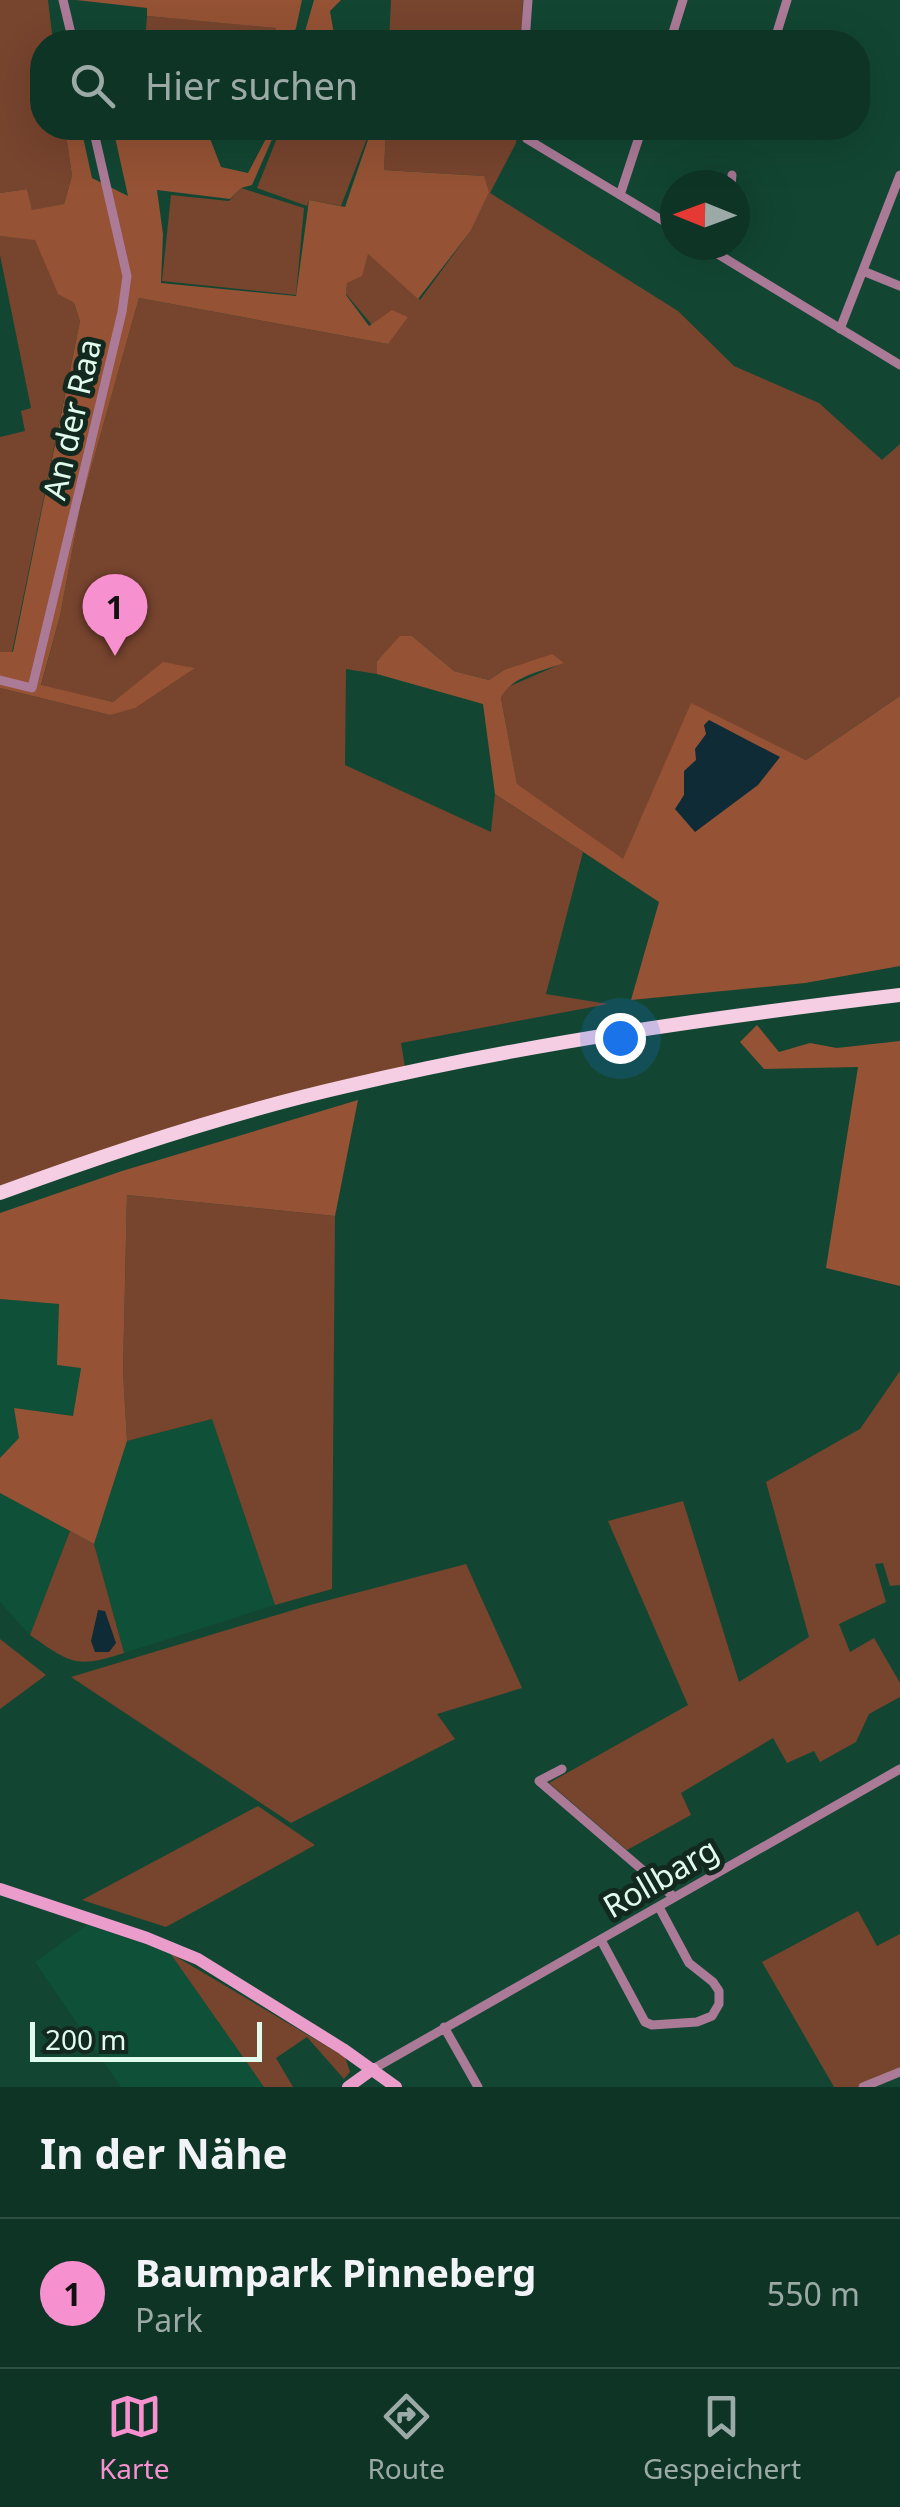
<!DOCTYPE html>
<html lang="de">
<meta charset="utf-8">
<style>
:root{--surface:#0e3426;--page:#1c3f32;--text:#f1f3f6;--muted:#9baaa7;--line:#2e4f43;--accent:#f790ce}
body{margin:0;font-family:"Noto Sans",sans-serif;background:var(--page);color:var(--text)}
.compass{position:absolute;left:660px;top:170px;width:90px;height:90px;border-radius:50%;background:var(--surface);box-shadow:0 10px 40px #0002;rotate:271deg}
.scale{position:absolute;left:30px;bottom:25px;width:232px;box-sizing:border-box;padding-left:10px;border:5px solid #e0faed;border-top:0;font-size:28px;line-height:35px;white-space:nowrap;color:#e0faed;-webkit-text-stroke:8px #13281e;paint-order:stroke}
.you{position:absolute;left:620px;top:1038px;width:35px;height:35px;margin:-25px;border:8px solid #fff;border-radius:50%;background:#1a73e8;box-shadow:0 0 0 15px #1a73e833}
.badge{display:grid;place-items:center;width:65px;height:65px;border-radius:50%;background:var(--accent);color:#111;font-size:32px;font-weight:700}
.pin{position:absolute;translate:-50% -82px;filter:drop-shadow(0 2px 5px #0008)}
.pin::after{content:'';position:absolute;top:52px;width:35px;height:30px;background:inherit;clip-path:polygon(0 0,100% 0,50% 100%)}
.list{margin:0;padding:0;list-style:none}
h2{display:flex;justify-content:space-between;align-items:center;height:130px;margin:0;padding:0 40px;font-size:42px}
h2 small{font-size:32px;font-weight:400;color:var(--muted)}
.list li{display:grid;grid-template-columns:65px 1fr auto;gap:30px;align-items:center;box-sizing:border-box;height:150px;padding:0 40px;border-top:2px solid var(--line)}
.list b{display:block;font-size:38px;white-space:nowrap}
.list p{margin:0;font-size:32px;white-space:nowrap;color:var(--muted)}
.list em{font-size:32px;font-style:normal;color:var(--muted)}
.icon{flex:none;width:55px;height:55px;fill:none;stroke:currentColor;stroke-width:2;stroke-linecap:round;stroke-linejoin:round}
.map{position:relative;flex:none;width:900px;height:2087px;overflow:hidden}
.search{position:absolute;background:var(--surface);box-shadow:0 10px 40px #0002;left:30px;right:30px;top:30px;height:110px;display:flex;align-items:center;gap:25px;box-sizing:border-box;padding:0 35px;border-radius:40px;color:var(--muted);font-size:38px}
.sheet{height:280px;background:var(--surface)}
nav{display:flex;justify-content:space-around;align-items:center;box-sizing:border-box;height:140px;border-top:2px solid var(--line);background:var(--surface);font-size:28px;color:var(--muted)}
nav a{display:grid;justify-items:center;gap:5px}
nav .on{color:var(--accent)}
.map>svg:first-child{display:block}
</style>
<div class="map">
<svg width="900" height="2087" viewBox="0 0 900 2087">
<rect width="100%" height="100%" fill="#124632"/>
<path fill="#0f5038" d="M0,1299L59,1304L57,1365L81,1367L73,1416L19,1439L0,1458Z
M212,1419L275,1605L124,1653L94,1544L127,1441Z
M0,1493L70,1531L30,1635L0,1602Z
M87,1925L170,1953L264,2087H121L35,1962Z"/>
<path fill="#77442e" d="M0,0H48L53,42H42V128H65L72,176L64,204L32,211L27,189L0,193Z
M391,0H523L521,42H389Z
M147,16L277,28L276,42H145Z
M281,128H371L341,206L309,200L307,206L257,188Z
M386,128H517L516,143L490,193L678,311L734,366L819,403L882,460L900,444V696L806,760L691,704L623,860L517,785L501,698L506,688L563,663L504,670L489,680L454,671L412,636L377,660V674L346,669L345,765L491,832L495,794L583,852L546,994L608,1004L401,1043L405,1067L0,1187V688L110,715L194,668L163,663L113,702L41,686L60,616L81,504L139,298L388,344L346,294L347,282L367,253L420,300L470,232L484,176L384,170Z
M241,188L304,208L296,295L162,281L171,195L229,201Z
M0,236L35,239L58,293L74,303L80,321L12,652H0V437L25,431L21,411L31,408L0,255Z
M127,1195L335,1216L332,1589L275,1605L212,1419L127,1441L123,1371Z
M900,1371V1585L890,1586L883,1563L875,1564L886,1602L839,1624L850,1652L874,1638L900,1683V1697L869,1714L856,1742L820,1762L814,1751L787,1763L773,1738L681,1793L691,1815L627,1850L549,1783L688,1705L608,1521L683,1501L739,1682L809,1637L766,1482L860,1429Z
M70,1531L94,1544L124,1653C76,1669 70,1663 30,1635Z
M466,1564L522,1688L437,1714L455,1739L291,1823L71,1677L310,1605Z
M0,1639L46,1675L0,1709Z
M258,1806L315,1845L166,1927L82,1900Z
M858,1911L877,1946L900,1934V2070L861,2087H834L762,1962Z
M170,1953L345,2057L350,2072L344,2079L307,2037L276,2058L293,2087H264Z"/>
<path fill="#955234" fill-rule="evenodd" d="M76,0H302L296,28L289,42H276V28L147,16V8Z
M314,0H341L330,11L335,40L340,42H302Z
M65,128H81L92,178L128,196L113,128H277L252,185L241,188L230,199L157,190L163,234L161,283L296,296L309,200L345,207L372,128H386L384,170L484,176L489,192L470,232L418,299L368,254L362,276L347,283L346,295L369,326L392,310L408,317L388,344L139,298L81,504L60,616L41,685L113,702L163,662L195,668L135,708L110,715L0,688V652H13L80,321L74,303L58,294L35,240L0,236V193L27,189L32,210L64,204L72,176ZM206,128L269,133L248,173L221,167Z
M400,636H412L454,671L489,680L504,670L552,654L564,663C543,671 511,676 501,698L517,784L623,859L691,703L806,760L900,696V966L805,983L631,1000L659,902L495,794L483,704L377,674V661Z
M757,1025L779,1052L810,1043L837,1048L900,1041V1286L826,1268L858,1067L764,1069L740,1042Z
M358,1100L335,1216L127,1195L123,1371L127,1441L94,1544L0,1493V1458L19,1438L14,1408L73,1416L81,1368L57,1365L59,1304L0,1299V1213L122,1171Z"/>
<path fill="#0e2b36" d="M709,720L780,757L758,785L695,832L675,809L684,795V771L696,760L695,749L706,734L704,725Z
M98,1610L105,1611L116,1643L109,1652H95L91,1641Z"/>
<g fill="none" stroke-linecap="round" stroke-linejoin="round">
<path stroke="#ab7a97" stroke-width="9" d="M63,0L73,42
M525,42L528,0
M670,42L683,0
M774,42L787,0
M521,128L527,139L675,228
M731,185L732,175
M620,195L642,128
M703,245L900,365
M863,271L900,286
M840,329L900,175
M0,680L32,688L122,312L127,276L93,128
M562,1769L539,1781L674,1897
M601,1940L645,2022L652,2025L697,2022L712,2016L719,2004V1991L713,1982L689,1963L659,1907
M444,2027L478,2087
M373,2069L900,1769
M863,2087L900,2072"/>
<path stroke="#ea9cca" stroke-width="12" d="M0,1889L147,1938L198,1959L343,2049L396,2087
M348,2087L373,2069"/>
<path stroke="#f6cee4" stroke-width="14" d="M0,1193C114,1151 229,1113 347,1086C529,1043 715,1017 900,995"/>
</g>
<g text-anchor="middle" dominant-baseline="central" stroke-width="10" stroke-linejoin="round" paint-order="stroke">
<g font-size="32" fill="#e0faed" stroke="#13281e">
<text transform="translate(71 419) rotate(-77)">An der Raa</text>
<text transform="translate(660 1877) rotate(-30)">Rollbarg</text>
</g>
</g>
</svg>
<svg class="compass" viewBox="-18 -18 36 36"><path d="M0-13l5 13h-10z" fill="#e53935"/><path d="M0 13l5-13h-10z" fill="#9baaa7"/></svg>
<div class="scale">200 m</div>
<div class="you"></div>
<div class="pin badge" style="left:115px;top:656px">1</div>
<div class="search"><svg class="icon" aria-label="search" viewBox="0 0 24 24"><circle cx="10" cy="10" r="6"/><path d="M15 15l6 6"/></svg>Hier suchen</div>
</div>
<section class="sheet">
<h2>In der Nähe<small></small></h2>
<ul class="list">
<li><span class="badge">1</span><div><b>Baumpark Pinneberg</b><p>Park</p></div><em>550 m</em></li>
</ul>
</section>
<nav>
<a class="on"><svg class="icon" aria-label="map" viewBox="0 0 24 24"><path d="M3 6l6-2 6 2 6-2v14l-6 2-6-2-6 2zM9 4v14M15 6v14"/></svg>Karte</a>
<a><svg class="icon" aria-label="directions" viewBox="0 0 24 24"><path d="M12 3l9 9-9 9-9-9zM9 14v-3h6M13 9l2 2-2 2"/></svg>Route</a>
<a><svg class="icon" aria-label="saved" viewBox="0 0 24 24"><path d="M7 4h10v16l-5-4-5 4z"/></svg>Gespeichert</a>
</nav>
